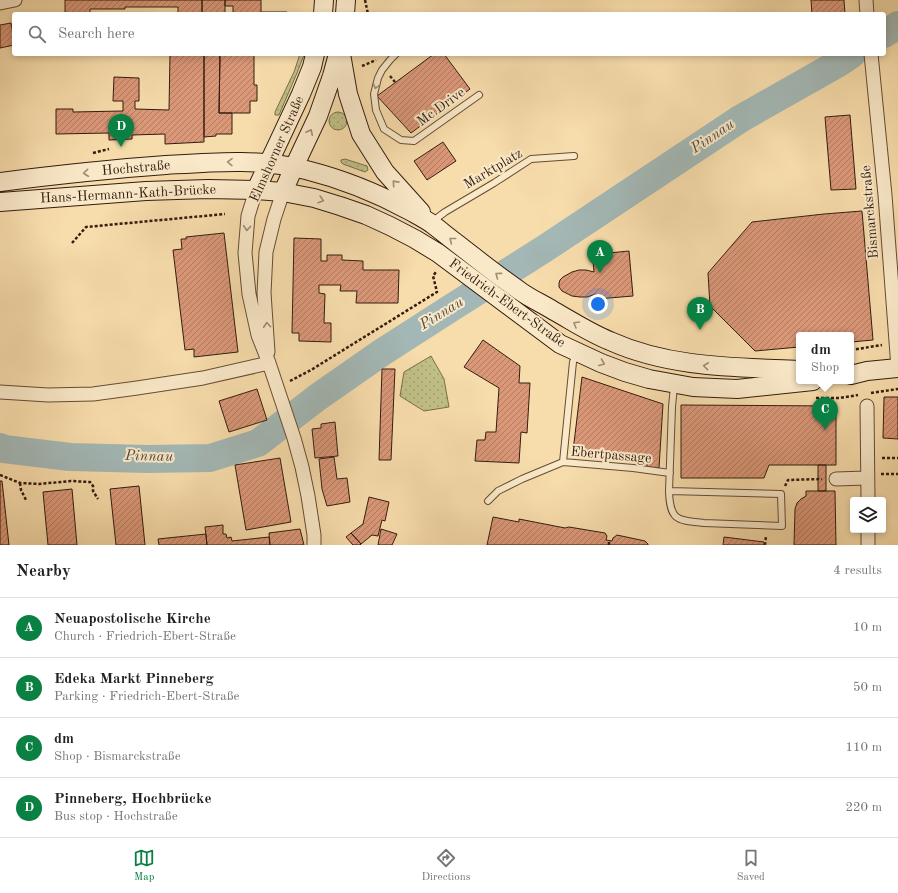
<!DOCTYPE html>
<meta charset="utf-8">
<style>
:root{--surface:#fff;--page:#f6f6f6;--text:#202124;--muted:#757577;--line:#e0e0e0;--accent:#0b8043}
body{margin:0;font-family:"Old Standard TT",serif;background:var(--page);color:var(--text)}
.controls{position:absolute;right:12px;bottom:12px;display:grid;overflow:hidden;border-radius:4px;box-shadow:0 2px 6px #0003}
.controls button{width:36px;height:36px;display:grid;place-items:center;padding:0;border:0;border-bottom:1px solid var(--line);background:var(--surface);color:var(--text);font:20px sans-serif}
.you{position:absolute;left:598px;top:304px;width:14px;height:14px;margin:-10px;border:3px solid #fff;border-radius:50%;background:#1a73e8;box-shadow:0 0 0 6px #1a73e833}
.badge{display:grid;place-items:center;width:26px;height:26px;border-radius:50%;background:var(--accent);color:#fff;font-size:13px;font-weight:700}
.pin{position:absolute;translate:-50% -33px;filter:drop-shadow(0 1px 2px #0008)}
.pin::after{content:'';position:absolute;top:21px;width:14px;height:12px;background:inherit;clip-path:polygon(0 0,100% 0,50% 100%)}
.popup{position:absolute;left:796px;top:332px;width:58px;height:52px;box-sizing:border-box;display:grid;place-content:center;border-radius:4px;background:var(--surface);filter:drop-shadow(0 1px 3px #0005);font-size:13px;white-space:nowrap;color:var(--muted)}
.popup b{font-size:15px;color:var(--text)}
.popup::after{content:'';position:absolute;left:50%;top:100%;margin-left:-8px;border:8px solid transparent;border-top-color:var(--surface)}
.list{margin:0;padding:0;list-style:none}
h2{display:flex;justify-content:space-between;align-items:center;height:52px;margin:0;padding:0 16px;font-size:17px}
h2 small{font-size:13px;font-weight:400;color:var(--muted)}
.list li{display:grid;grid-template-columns:26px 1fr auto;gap:12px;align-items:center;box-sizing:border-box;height:60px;padding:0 16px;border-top:1px solid var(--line)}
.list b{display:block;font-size:15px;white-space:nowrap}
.list p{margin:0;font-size:13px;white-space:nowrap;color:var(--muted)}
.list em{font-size:13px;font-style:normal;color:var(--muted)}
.icon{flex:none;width:22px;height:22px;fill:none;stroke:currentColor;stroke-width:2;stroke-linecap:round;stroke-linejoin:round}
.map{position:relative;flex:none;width:898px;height:545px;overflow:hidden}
.search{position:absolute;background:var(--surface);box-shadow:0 2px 6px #0003;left:12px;right:12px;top:12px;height:44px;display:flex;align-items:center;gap:10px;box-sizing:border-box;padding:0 14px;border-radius:4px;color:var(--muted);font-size:15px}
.sheet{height:292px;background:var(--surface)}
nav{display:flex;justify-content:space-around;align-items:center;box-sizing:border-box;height:56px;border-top:1px solid var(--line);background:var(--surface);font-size:11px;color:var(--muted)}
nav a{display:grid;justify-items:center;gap:2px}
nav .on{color:var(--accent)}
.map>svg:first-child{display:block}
</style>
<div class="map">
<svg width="898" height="545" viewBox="0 0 898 545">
<defs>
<pattern id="grass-dots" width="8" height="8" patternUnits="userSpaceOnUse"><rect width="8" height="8" fill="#c0c087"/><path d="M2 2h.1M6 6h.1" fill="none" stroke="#a5a473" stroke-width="1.8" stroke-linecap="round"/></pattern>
<pattern id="building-hatch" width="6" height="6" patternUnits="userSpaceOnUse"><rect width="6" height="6" fill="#db9879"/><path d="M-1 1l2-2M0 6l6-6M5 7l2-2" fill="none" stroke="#b27b62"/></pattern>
</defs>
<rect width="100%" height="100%" fill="#f8ddac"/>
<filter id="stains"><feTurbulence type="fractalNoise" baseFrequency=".005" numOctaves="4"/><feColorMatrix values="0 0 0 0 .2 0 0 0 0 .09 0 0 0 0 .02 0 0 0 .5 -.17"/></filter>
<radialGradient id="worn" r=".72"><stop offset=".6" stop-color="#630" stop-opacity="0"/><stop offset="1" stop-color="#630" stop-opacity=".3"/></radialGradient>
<path fill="url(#grass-dots)" stroke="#7a6e4b" d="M300,54H303L304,55L297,73L279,115H275V112L294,72Z
M329 121a9 9 0 1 1 18 0a9 9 0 1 1-18 0Z
M345,159L367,166L368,170L365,172L343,164L341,162V160Z
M431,356L444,379L449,407L424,411L400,396L404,372Z"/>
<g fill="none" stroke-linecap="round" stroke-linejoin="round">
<path stroke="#a3b8b6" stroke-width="28" d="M884,34L898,25
M0,447L4,449L70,457L148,459L210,458L258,443L318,397L381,353L451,308L544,249L740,119L837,64L852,54"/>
</g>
<path fill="url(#building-hatch)" stroke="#331c0f" d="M65,0H202V14H178V7H125V9H90V14H65Z
M202,0H225V14H202Z
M225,0H261V12H287V14H220H233V6H225Z
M811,0H844L845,14H812Z
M11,23L14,39V45L0,48V25Z
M170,54H204V142L165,144V134L132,135V139L109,140V133L56,134V109H73V112L123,111V101H113L114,77L139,78V101H135V109L169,110Z
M204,54H220L219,113H232V134H216V136L204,137Z
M220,54H254V85H257V101H250V113H219Z
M434,54H444L470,89L411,133L377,96Z
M850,115L856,189L831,190L825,117Z
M443,142L456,161L427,180L414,161Z
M862,211L873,340L851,342V335H799V347L755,351L710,306L708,273L752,222L824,214Z
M224,233L238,352L194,357V349L185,350L173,250L182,249L181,239H186V237Z
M294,238L321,239V261H327V255H342V260L363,261V270H399L398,303H356L357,291H340L341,285H319V293L325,294L324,323H331V342L299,341V333H292Z
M608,250L609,253L629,251L633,296L597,299L596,294L587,297H580L572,296L562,291L559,287V283L560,280L563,277L572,272L579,270H586L594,272L593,260Z
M483,340L520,366L519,383H530L527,433L521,432L519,463L475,461L477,440H485L486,432H496L499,388L464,367Z
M382,369H395L391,460H379Z
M582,377L663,404L659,468L647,467V456L573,451Z
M257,389L267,420L229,432L219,401Z
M884,397H898V439L883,438Z
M681,405L836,406V465H769L764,478H681Z
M335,422L338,456L315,458L312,429L321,428V424Z
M334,457L337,479L347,478L350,502L327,506L322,489L319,459Z
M280,458L291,522L246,530L235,465Z
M818,465H826V491H818Z
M0,481H2L9,545H0Z
M139,486L145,545H116L110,489Z
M72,489L77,545H48L43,492Z
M806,491H835L836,545H794L795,509L797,503L801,499L806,496Z
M369,497L389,502L385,521L382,520L378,536L372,535L361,544L351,533L363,524Z
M493,517L519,522V519L565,528L569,527L605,533L607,536L606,540L612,541L613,538L617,535L645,541L648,544V545H487Z
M223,525V534H226L227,538L231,537L232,541L269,537L270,545H207L205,527Z
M300,529L304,545H270L269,533Z
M381,529L397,534L392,545H378Z
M351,533L361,544L360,545H353L346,537Z
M206,534L207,545H159L158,539Z
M724,537L764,542V545H723Z"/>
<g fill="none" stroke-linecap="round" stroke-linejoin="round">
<g stroke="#644c36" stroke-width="8">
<path id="lane" d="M396,54L390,60L382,70L378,78L374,94L376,110L384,129L401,140L414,141L479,95
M433,221L445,212L494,183L531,159L574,156
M563,462L573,362L577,353
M669,491L781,494L782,526L704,523C677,520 670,521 669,491L672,407L674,386
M488,501L498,491L522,479L563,462L633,468L670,473"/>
</g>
<g stroke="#644c36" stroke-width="15">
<path id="street" d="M866,0L867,14
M0,3L15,0
M871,54L885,195L898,368
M256,190L248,216L245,253L249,294L258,335L269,363L294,438L302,467L308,496L314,535V545
M268,352L264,293L266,252L274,219L283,192
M0,392L48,395L93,394L137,388L203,378L269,363
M867,406L868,500
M836,479L867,478
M868,530V545"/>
</g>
<g stroke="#331c0f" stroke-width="20">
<path id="secondary" d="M323,14L324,0
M345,14L346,0
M341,54L348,94L361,134L385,172L421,212
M0,182C55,175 111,169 166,165C214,162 259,158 306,170C342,179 377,193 410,211C417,215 425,219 432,224C440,230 447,236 455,242C477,259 498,276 520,291C531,299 543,304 554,311C572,321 590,333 610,341C670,368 735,367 799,370
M256,190L301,94L312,67L315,54
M283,192L294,167L318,116L332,76L338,54
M0,202L146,191L208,189L256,190L283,192L314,198L340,206L366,215L390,226L415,239L438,253L560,344L601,363L625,372L649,379L693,387L737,389L813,381
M851,375L867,371L898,368"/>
</g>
<path stroke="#331c0f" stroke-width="2.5" stroke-dasharray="3 2" stroke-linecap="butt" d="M365,0L368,14
M362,66L376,60
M390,76L395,82
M93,153L109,149
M72,243L86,227L225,214
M851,350L882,345
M290,381L311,370L437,292L433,276L436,272
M871,393L898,389
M816,398H840L858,395
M882,458H898
M881,474H898
M0,475L20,483L39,484L71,481L90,482L93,486V491L98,499
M20,483L21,490L26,500
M785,486L788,480L822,479
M609,545V541
M765,545L766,536"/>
<use href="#lane" stroke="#fae9c9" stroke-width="6"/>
<use href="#street" stroke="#fae9c9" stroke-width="13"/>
<use href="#secondary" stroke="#fae9c9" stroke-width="18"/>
</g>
<defs><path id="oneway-chevron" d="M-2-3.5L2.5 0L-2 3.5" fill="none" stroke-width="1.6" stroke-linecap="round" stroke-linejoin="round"/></defs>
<g stroke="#a08d75">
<use href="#oneway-chevron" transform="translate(376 86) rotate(105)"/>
<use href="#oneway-chevron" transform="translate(310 132) rotate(-65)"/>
<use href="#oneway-chevron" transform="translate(230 162) rotate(-179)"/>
<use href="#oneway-chevron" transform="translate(86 173) rotate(174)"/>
<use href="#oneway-chevron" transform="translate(395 183) rotate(-132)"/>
<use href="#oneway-chevron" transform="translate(321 200) rotate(16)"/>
<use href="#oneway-chevron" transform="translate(247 228) rotate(95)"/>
<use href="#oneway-chevron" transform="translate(452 240) rotate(-142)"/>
<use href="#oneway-chevron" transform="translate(498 275) rotate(-143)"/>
<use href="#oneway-chevron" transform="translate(576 324) rotate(-150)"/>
<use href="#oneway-chevron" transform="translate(267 325) rotate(-94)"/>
<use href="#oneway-chevron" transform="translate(602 363) rotate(22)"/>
<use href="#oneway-chevron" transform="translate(706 366) rotate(-174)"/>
</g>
<g text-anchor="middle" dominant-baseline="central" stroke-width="4" stroke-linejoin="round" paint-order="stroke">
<g font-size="14" fill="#331c0f" stroke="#fae9c9">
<text transform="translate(441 107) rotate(-36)">Mc Drive</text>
<text transform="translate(277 149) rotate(-66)">Elmshorner Straße</text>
<text transform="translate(136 168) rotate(-5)">Hochstraße</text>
<text transform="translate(493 169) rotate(-31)">Marktplatz</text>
<text transform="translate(128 194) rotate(-3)">Hans-Hermann-Kath-Brücke</text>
<text transform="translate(870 212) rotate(-95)">Bismarckstraße</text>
<text transform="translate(507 303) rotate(36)">Friedrich-Ebert-Straße</text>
<text transform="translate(611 455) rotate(5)">Ebertpassage</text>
</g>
<g font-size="15" font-style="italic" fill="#554b41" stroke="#fae9c9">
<text transform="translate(713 137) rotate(-34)">Pinnau</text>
<text transform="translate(442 314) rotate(-32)">Pinnau</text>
<text transform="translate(149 457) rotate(1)">Pinnau</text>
</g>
</g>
<rect width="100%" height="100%" filter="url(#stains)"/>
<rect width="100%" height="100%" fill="url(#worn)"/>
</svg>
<div class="controls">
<button><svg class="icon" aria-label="layers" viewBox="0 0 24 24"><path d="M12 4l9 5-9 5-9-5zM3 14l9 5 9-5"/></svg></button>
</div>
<div class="you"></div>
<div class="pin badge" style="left:600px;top:273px">A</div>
<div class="pin badge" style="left:700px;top:330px">B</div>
<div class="pin badge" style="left:825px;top:430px">C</div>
<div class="popup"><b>dm</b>Shop</div>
<div class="pin badge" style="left:121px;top:147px">D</div>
<div class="search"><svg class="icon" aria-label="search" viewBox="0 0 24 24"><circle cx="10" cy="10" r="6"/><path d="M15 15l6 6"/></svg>Search here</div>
</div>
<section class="sheet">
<h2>Nearby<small>4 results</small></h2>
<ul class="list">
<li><span class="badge">A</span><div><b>Neuapostolische Kirche</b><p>Church · Friedrich-Ebert-Straße</p></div><em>10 m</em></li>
<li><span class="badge">B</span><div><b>Edeka Markt Pinneberg</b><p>Parking · Friedrich-Ebert-Straße</p></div><em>50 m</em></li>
<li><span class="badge">C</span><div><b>dm</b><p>Shop · Bismarckstraße</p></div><em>110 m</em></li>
<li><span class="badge">D</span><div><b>Pinneberg, Hochbrücke</b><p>Bus stop · Hochstraße</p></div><em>220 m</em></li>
</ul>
</section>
<nav>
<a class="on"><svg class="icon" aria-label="map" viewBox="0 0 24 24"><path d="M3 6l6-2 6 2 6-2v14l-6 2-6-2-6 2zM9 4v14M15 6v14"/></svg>Map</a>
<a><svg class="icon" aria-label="directions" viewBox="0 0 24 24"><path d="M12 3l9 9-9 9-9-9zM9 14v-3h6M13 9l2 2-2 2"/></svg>Directions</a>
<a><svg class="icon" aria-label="saved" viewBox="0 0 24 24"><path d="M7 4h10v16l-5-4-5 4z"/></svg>Saved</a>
</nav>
